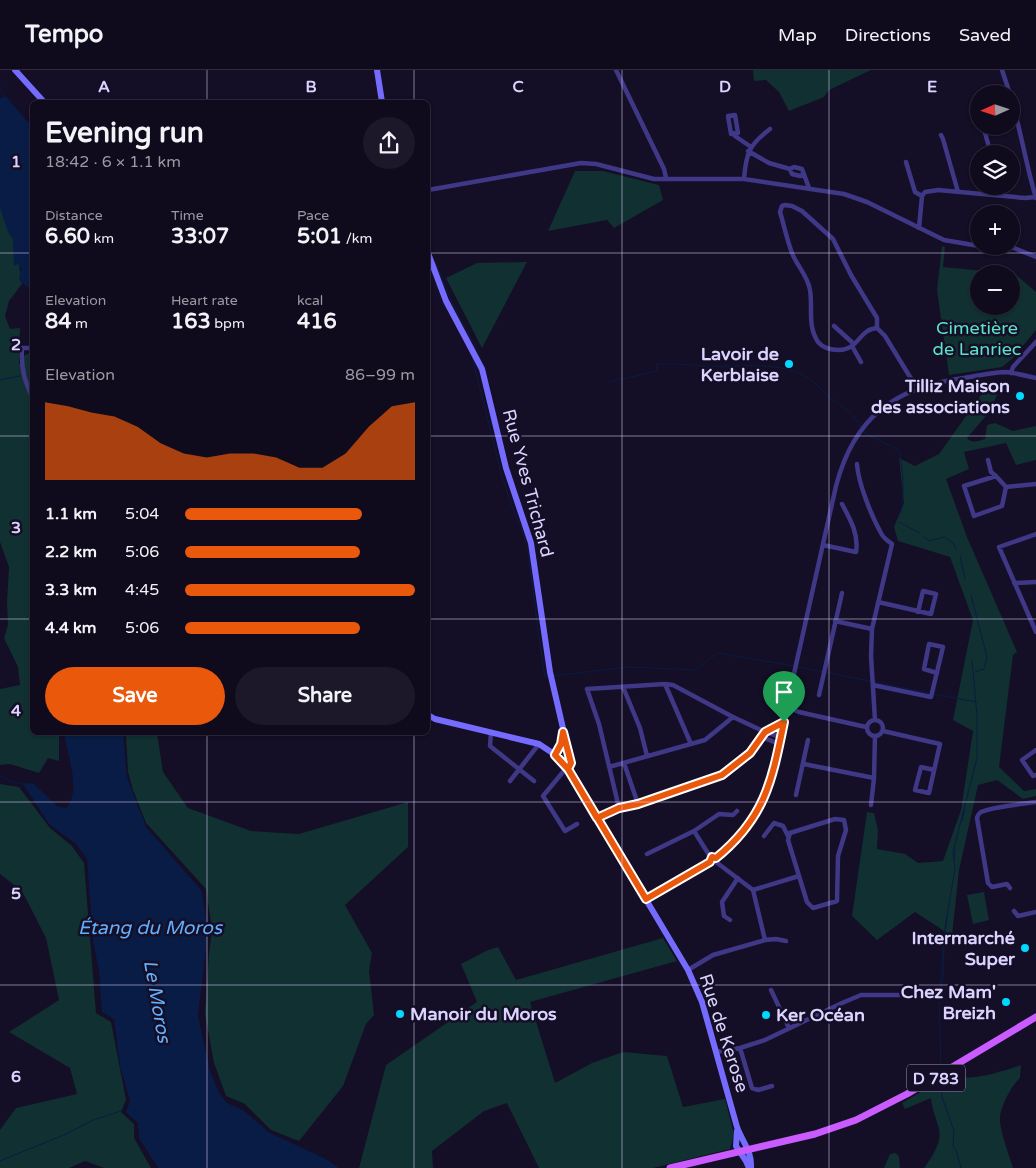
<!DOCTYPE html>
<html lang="en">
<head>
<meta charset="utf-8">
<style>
	body { margin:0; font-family:"Varela Round",sans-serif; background:#1d1829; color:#f1f3f6; height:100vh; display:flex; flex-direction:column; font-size:19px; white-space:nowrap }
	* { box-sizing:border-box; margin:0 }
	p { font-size:16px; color:#9b9aa3 }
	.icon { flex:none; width:28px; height:28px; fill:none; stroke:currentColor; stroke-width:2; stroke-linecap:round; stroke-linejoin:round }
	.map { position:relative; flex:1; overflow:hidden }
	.drawer { position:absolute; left:30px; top:30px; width:400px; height:635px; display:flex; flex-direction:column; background:#0f0a1c; border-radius:8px; box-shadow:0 1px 4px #0004,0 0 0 1px #2f2b3b }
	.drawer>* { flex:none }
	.needle { width:32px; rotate:267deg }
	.buttons { position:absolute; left:970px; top:15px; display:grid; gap:10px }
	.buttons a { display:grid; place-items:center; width:50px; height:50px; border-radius:50%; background:#0f0a1c; box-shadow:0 1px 4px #0004,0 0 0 1px #2f2b3b; font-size:25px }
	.pin { position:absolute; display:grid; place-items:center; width:42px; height:42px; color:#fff; margin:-51px -21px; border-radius:50% 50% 50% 0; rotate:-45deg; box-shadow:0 0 5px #0007 }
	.pin .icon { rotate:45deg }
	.round { display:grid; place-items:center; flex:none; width:52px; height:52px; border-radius:26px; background:#1d1829 }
	.summary { display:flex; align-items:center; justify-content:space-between; height:85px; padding:0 15px }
	h1 { font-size:28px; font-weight:700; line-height:38px }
	.metrics { display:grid; grid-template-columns:repeat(3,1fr); gap:8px; height:85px; padding:5px 15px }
	.metrics div { display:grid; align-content:center }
	.metrics b { font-size:21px; font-weight:700 }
	.metrics small { font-size:14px; font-weight:400 }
	.metrics p { font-size:14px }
	.chart { height:140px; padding:10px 15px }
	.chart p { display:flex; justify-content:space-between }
	.chart svg { width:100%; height:90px; margin-top:5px; fill:#ea580c; opacity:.7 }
	.button { display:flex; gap:10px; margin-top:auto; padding:10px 15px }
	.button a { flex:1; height:58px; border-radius:30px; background:#ea580c; color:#fff; font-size:20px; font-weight:700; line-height:58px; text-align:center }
	.button a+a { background:#1d1829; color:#f1f3f6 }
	ul { padding:0 15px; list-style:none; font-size:16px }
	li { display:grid; grid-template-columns:80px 60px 1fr; align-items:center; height:38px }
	li i { height:12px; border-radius:6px; background:#ea580c }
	header { display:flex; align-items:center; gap:30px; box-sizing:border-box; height:70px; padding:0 25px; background:#0f0a1c; border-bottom:1px solid #2f2b3b }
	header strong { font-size:24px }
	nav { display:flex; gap:28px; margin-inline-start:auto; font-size:18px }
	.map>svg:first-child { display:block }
	.green { fill:#113031; fill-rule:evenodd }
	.water { fill:#091c45 }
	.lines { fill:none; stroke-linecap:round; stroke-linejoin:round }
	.stream { stroke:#091c45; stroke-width:1 }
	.street { stroke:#3f3887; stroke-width:4.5 }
	.secondary { stroke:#766bff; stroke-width:6 }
	.primary { stroke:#ca5bff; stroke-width:7 }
	.route-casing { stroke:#fff; stroke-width:10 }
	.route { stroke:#ea580c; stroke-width:6 }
	.grid { fill:none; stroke:#dbd4ff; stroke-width:1; stroke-opacity:0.55 }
	.poi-dot { fill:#00d9ff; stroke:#140e26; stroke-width:2 }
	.labels { text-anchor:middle; stroke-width:5; stroke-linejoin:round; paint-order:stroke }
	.shield { fill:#140e26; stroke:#9f99be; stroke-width:1 }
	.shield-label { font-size:16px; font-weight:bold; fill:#dbd4ff }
	.park-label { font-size:18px; fill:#5ce3c8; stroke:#140e26 }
	.poi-label { font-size:18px; font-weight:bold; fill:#dbd4ff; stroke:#140e26; text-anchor:end }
	.street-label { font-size:18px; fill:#dbd4ff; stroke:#140e26 }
	.water-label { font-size:19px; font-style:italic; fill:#62afff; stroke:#140e26 }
	.grid-label { font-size:16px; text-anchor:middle; font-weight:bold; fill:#dbd4ff; stroke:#140e26; stroke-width:5; stroke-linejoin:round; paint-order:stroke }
</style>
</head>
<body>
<header>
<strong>Tempo</strong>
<nav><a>Map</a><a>Directions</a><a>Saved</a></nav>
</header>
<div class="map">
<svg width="1036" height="1098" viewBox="0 0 1036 1098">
	<rect width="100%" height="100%" fill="#140e26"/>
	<path class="green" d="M753,0H871L829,20L824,27L789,41L779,22L766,10L754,11Z
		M575,101H603L659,115L663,130L614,158L607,150L548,161Z
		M0,123L15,168L22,214L9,231L5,246L10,259L20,258L19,295L25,285L32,282V662L59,663V691L48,688L39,703L10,694L0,695V619L20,615L18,597L4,568L8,555L7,532L9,497L0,472Z
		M942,176L945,177L943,197L1015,204L1036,222V260L1012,289L1002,297L949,305L937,220ZM979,204H1011V236H979Z
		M527,192L482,278L446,208L477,193Z
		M996,315L998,323L990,341L967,368C972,374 978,371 985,369L987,355L995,353L1013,361L1036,356V390L1016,395L1006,373L964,382L969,399L946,409L967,467L1017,582L1013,585L999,697L1024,721L1036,719V726L1023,729L997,710L978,715L959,800L952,866L915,842L877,870L852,846L867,742L874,743L878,760L877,779L905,784L918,793L943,791L961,740L973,661L953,650L973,550L950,487L898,471L894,457L904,433L899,388L915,396L939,384L981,325Z
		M126,663H157L163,702L188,738L251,761L299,764L408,732V777L345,835L372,883L369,901L374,945L366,954L343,1016L299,1071L271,1060L245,1034L226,1026L214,993L205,944L209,884L212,859L206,819L146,753L133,720L128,702Z
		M0,714L19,717L50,758L72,776L84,793L96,943L111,952L126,1030L121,1042L134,1054V1068L151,1098H104L85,1091L69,1098H0V1060L16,1038L77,1024L70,998L9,962L59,930L46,868L22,821L0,804Z
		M984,822L989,850L973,854L967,825Z
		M663,868L677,891L530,932L555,1013L592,993L623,982L667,986L683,1037L725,1029L734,1064L730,1079L653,1098H539L507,1033L484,1041L432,1081L433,1098H359L386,995L477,932L461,894L488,880L498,877L516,910Z
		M1021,995L1020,1008C1011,1016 999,1039 1000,1051C1001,1065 1009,1084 1013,1098H924C932,1087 942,1073 939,1059C936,1048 932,1039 931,1028L905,1039L902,1033L955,1002L960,1003L959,1007C975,1010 1005,1001 1021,995Z
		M896,1083L899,1087L900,1098H884L890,1084Z"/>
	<path class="water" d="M5,25L32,57V217H27L19,210L21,198L18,194L14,196L13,169L8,162L0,138V28L4,27Z
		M64,663H123L127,707L146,757L202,821L208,862L198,945L210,1001L219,1022L227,1033L243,1040L270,1063L326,1089L339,1098H158L139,1068L138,1053L126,1042L130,1031L120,996L114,949L102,942L99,901L93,871L87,789L76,774L49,754L23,714L30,713L34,714L57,736L66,738C82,721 67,684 64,663Z"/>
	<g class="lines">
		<path class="stream" d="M0,16L3,26
			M435,192L453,235L475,276L474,278
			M472,287L501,403L515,445L521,456L528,480L539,568L545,607L549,606
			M27,305H30L32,310
			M0,310L20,306
			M609,312L657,301L656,294C671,293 687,295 702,296C735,298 774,290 805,306C816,312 824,323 834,331C845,338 855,345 861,358
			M864,361L866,364L899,380C903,402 905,420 901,443
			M899,452L920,463
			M924,467L929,471L944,467L953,473L956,480
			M960,486L965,509
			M971,525L987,587L984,599L975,602
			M798,597L870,611
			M553,606L627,597L695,600L718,583L794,596
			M874,612L929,623
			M933,624L976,632
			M0,706L12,712L23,714
			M962,751L965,740
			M954,790L955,779
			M945,865L947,847
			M941,917L943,908L944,877
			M941,1001L939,929L945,858L955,799L953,782L977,688V646L972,590
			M941,1008L942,1027L954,1061L953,1076L956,1080L961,1098
			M0,1091L66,1064L93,1050L121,1041"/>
		<path class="street" d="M616,0L664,99L666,108
			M1002,0L1010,24
			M1011,28C1021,61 1026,95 1036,128
			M735,45L738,63L731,64L728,46Z
			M979,50V51
			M983,56L991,84
			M734,63L735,66L751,77
			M941,65L943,69L958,122
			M748,81L769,93L790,99L794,97L802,99L809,118
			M906,92L915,122L922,126
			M790,99L792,104L800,106L804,104
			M744,109C746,83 749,75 770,59
			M428,120L581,93L596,94L654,109H744L844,124L867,132L944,170L979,176
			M993,125L994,116
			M919,158L922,126L925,122L938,120L1025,128L1036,127
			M985,176L1014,178L1036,187
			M834,256L854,274
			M877,258C859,259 860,279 839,280C832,280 823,278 818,272C807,255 813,238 810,220C808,206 797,196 792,183C787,170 784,155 780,142L782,136L785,135L792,136L802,141L833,169L851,205L877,248V258L885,266L910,307L918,317
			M852,276L861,292
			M32,278H22C21,298 24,309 32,327
			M1011,303L1013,297L1036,272
			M988,390L991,402L996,406
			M857,394C858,413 872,447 881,463C883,468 888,471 892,474L872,559L871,586L875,650
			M996,406L1006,417L1002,436L974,446L964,416Z
			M1006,417L1036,414
			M1036,464L999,477L1036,562
			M823,475L856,482C859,464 850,449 842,434
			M1014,513L1036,512
			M878,532L931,544L936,524L923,521L918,542
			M835,551L872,559
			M665,614L691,674
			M873,615L931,627L943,577L929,574L924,599L937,603
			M623,617L640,658L647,686
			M819,625L842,523
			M787,637L799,642L866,657
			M867 658a8 8 0 1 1 16 0a8 8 0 1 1-16 0Z
			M883,661L940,674L929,723L915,720L921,697L934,700
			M491,662L490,676L534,711
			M762,667L779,674
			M1036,680L1022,690L1033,706L1036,705
			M624,693L638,734
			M804,694L874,708
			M609,697L705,670L733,647
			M568,699L563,702L543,726L565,761L577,754
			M510,711L539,674
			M796,725L808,670
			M871,735L874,708L875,666
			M619,738L599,654L587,619L665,614L673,615L733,647L765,662L781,667
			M597,748L619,738L638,734L721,705L750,683L765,662L784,652
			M835,749L844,750L846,760L838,786L837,831L813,838L807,832L788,770L790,763Z
			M764,766L774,753L783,756L788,766
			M647,784L694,761
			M711,788L694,761L719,744L733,745L737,741
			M716,789C742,767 760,743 770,711L836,416C854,347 895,317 964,308C978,306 992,302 1006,302C1016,303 1026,306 1036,308
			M716,792L753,820L765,870
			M1010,818L1007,814L992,817L988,813L977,748C978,745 978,744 981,742C991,737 1023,734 1036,732
			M753,820L799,806
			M645,829L710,792
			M1014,841L1018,846L1036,842
			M730,850L724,846L722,832L738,808
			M688,900L713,885L765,870L776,869L786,871
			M771,920L789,958
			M740,978L752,1018L758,1020L772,1016
			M716,982L740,978L765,970L842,933L861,925H902"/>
		<path class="secondary" d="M15,0L44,32
			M377,0L382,32
			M428,183L446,231L482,299L506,398L531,473L550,602L571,693L568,699
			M428,645L435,649L539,674L557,686L568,699L688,900L702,932L737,1057C743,1073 752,1081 751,1098
			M555,685L561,675L562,666
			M737,1061L736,1076L746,1091L749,1098"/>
		<path class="primary" d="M670,1098L815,1064L856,1050L907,1024L1036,947"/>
	</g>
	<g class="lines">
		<defs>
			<path id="route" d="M784,652L765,662L750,683L722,705L638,734L619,738L597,748L568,699L571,693L563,662L561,674L555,685L568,699L646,829L710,792L712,787L716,788C765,748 772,711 784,652"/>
		</defs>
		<use href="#route" class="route-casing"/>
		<use href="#route" class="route"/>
	</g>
	<path class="grid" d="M207,0V32M414,0V32M622,0V1098M829,0V1098M0,183H32M428,183H1036M0,366H32M428,366H1036M0,549H32M428,549H1036M207,662V1098M414,662V1098M0,732H1036M0,915H1036"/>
	<g class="poi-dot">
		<circle cx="789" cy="294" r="5"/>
		<circle cx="1020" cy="326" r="5"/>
		<circle cx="1025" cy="878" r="5"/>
		<circle cx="1006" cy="932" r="5"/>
		<circle cx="400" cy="944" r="5"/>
		<circle cx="766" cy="945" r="5"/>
	</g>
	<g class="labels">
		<rect class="shield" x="907" y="994.5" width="58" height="27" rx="4"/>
		<g class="shield-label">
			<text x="936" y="1014">D 783</text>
		</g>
		<g class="park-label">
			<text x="977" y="264">Cimetière<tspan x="977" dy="21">de Lanriec</tspan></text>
		</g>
		<g class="poi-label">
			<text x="779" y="290">Lavoir de<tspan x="779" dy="21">Kerblaise</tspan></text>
			<text x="1010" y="322">Tilliz Maison<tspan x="1010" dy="21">des associations</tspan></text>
			<text x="1015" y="874">Intermarché<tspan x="1015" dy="21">Super</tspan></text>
			<text x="996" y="928">Chez Mam'<tspan x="996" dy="21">Breizh</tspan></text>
			<text x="410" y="950" text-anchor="start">Manoir du Moros</text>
			<text x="776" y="951" text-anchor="start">Ker Océan</text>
		</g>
		<g class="street-label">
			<text transform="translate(528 413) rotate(75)" y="6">Rue Yves Trichard</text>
			<text transform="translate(724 963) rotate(72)" y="6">Rue de Kerose</text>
		</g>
		<g class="water-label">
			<text x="150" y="864">Étang du Moros</text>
			<text transform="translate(158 931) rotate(80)" y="7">Le Moros</text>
		</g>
	</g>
	<g class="grid-label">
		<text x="104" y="22">A</text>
		<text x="311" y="22">B</text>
		<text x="518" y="22">C</text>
		<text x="725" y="22">D</text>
		<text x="932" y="22">E</text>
		<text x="16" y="97">1</text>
		<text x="16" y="280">2</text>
		<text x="16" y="463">3</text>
		<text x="16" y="646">4</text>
		<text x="16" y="829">5</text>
		<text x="16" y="1012">6</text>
	</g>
</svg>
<div class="buttons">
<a><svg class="needle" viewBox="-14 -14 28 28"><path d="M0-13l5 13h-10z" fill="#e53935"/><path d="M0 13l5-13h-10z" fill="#9b9aa3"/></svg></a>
<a><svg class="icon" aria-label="layers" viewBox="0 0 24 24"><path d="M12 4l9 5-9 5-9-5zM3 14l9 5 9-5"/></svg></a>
<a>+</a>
<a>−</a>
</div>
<div class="pin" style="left:784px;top:652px;background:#1e9e55"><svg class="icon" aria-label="arrive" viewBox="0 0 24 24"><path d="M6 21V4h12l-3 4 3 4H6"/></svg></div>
<section class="drawer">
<div class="summary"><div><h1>Evening run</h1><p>18:42 · 6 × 1.1 km</p></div><a class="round"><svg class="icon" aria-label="share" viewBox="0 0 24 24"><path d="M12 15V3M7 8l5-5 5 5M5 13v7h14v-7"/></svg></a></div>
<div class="metrics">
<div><p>Distance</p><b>6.60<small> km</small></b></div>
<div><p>Time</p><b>33:07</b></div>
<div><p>Pace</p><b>5:01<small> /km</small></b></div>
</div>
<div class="metrics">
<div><p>Elevation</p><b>84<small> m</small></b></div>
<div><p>Heart rate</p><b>163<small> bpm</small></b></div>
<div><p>kcal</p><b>416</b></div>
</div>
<div class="chart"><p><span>Elevation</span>86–99 m</p>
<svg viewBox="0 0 160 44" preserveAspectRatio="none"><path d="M0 44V6L10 8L20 11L30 13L40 18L50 26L60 31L70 33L80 31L90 31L100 33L110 38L120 38L130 31L140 18L150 8L160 6V44z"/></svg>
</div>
<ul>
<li><b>1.1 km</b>5:04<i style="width:77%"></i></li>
<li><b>2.2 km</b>5:06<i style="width:76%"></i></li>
<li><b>3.3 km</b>4:45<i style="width:100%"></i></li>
<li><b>4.4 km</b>5:06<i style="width:76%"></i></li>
</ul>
<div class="button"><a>Save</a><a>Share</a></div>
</section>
</div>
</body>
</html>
